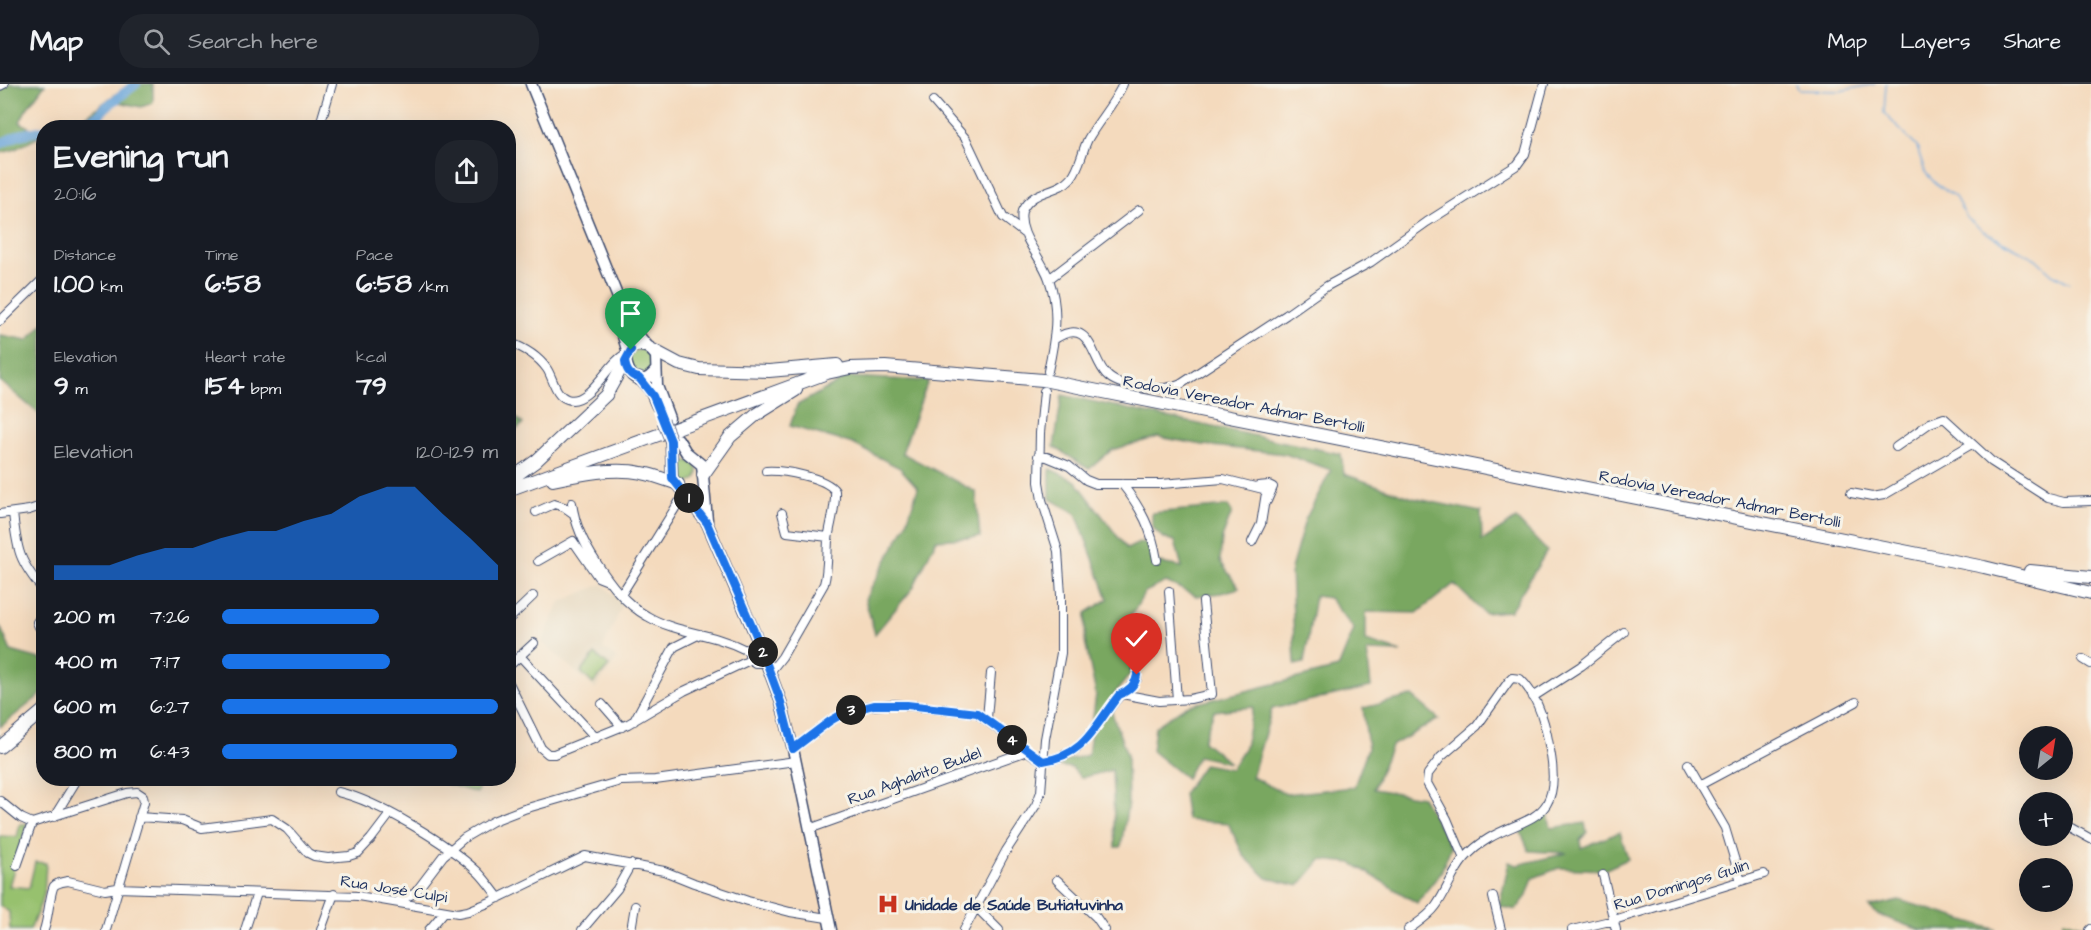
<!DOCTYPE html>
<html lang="en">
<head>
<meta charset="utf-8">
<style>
	body { margin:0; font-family:"Architects Daughter",sans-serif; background:#20242c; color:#f1f3f6; height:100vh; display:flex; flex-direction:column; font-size:22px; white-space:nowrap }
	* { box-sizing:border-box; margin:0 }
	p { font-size:20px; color:#9ea1a6 }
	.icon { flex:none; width:33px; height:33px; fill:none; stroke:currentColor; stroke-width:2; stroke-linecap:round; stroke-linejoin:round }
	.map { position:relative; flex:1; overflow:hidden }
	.details { position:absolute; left:36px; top:36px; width:480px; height:666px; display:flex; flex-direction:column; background:#171b24; border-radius:24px; box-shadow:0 6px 24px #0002 }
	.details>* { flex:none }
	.needle { width:39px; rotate:30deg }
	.buttons { position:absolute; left:2019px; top:642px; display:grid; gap:12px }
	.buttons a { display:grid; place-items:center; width:54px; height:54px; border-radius:50%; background:#171b24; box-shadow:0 6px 24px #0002; font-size:30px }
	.pin { position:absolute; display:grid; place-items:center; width:51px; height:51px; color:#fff; margin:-62px -26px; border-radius:50% 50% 50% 0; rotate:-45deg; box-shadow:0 0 6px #0007 }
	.pin .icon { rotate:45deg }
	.km { position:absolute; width:30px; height:30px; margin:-15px; border-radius:50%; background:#222; color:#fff; font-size:16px; line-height:30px; text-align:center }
	.round { display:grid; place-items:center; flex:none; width:63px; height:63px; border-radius:24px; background:#20242c }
	.headline { display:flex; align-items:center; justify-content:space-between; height:102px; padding:0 18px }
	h1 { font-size:33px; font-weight:800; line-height:45px }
	.figures { display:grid; grid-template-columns:repeat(3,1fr); gap:9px; height:102px; padding:6px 18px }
	.figures div { display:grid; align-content:center }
	.figures b { font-size:26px; font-weight:800 }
	.figures small { font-size:16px; font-weight:400 }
	.figures p { font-size:16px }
	.chart { height:168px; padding:12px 18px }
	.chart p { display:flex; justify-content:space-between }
	.chart svg { width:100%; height:108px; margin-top:6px; fill:#1a73e8; opacity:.7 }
	ul { padding:0 18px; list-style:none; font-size:20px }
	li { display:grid; grid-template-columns:96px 72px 1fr; align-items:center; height:45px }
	li i { height:15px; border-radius:8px; background:#1a73e8 }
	header { display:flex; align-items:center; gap:36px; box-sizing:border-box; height:84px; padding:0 30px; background:#171b24; border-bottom:2px solid #363941 }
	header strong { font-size:28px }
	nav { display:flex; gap:33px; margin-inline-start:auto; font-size:21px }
	.search { width:420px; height:54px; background:#20242c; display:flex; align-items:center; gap:15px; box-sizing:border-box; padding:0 21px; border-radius:24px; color:#9ea1a6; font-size:22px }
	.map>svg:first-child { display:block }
	.built { fill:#e2d1b6 }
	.green { fill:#97c16e; stroke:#597866; stroke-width:1.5 }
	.forest { fill:#79a761; stroke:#4a6b60; stroke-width:1.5 }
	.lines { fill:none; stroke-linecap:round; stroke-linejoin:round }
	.stream { stroke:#69a4d9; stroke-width:1.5 }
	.river { stroke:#69a4d9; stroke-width:10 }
	.minor-casing { stroke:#3c496c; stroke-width:10 }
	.major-casing { stroke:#3c496c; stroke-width:13 }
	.highway-casing { stroke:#3c496c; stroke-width:14 }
	.minor { stroke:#fff; stroke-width:8 }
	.major { stroke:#fff; stroke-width:10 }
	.highway { stroke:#fff; stroke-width:12 }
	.major-bridge-casing { stroke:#3c496c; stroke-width:13; stroke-linecap:butt }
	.major-bridge { stroke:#fff; stroke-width:10 }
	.route-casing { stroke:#fff; stroke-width:12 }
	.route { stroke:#1a73e8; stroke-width:8 }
	.labels { text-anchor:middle; stroke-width:6; stroke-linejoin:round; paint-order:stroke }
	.street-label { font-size:16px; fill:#1b2f5e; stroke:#f7f3e8 }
	.poi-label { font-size:16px; font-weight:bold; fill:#1b2f5e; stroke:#f7f3e8; text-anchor:start }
</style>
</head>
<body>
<header>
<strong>Map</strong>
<div class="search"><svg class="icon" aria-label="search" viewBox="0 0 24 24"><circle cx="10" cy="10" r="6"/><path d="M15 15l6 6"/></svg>Search here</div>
<nav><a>Map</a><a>Layers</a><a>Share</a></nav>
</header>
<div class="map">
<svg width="2091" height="846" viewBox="0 0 2091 846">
	<rect width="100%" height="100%" fill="#f7f3e8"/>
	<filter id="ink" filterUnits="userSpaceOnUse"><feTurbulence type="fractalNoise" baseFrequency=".0167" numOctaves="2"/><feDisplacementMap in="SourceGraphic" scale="12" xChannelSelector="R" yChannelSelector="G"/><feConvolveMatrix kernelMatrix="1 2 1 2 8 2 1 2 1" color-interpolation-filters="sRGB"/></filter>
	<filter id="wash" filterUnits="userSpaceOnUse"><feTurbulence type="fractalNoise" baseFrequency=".008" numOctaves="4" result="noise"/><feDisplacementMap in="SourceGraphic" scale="24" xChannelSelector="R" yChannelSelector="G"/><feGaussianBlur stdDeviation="1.35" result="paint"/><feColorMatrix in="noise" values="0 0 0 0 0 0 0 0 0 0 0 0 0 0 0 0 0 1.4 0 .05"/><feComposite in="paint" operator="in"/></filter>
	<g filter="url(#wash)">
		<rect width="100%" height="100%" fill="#f4dabd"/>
		<path class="built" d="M602,500L623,520L603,564L617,575L595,605L542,558L560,518Z"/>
		<path class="green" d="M643,265L655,276L648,290H635L629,274L635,267Z
			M676 388a11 11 0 1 1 22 0a11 11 0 1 1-22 0Z
			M595,570L609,582L593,600L581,588Z
			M442,695V694L480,695L477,709L441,698Z
			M20,740H27L9,802L29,804L35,778L46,779L44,811L30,846H10L9,828L0,822V752L17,753Z"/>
		<path class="forest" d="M10,0H45L26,26L20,38L39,50L43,51L13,66L0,69V4Z
			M132,0H153V19L141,23L114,17L90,42L67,43C91,33 108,12 132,0Z
			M43,240V340L39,330L0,297V251L28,256Z
			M848,293L928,297L902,369L976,408L980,453L936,456L913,504L875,550L865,515L906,441L918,404L900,384L853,360L790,342L797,321Z
			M1062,311L1341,370L1344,390L1413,414L1481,428L1482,457L1516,435L1547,467L1510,527L1484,529L1454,500L1417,529L1366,528V557L1401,568L1367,567L1371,603L1272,625L1252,693L1286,710L1354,703L1368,664L1363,624L1412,612L1439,635L1391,662L1373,705L1422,713L1451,763L1441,788L1417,819L1352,779L1321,776L1299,802L1267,794L1244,772L1228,739L1187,736L1183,710L1204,680L1231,685L1245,663L1253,623L1214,627L1203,657L1230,679L1198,672L1186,694L1152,667L1155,643L1186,622L1338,584L1354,545L1329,514L1315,512L1304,579L1295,581L1291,485L1305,436L1331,386L1285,370L1203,361L1158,353L1112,366L1089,385L1054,363Z
			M508,326L523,340L509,352H508Z
			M1050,385L1076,397L1127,465L1141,458L1149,460L1155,478L1182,483L1175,457L1163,454L1152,443V429L1228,422L1232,428L1222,454L1220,477L1239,504L1221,509L1196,512L1166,498L1145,508L1130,534L1132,588L1108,618L1127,671L1128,719L1121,763H1115L1112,686L1081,694L1072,684L1049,681L1088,671L1096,610L1085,557L1086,529L1108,515L1076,429L1050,415Z
			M0,542L11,567L44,576L43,609L0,643Z
			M1548,730L1551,744L1585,739L1587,749L1580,756L1581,764L1620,748L1628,775L1604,786L1559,784L1533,794L1527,812L1516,826L1499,822L1509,778L1517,781L1567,769L1529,767L1520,746Z
			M1899,816L1997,846H1920L1879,831L1869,823Z
			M2064,836L2087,843L2085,846H2061Z"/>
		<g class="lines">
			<path class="stream" d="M1796,0L1799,6L1840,7L1875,0
				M1886,0L1884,29L1917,63L1925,88L1935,99L1955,113L1967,134L1983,147L2036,175L2052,190L2070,199"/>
			<path class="river" d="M56,44L63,41H80L98,32L106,23L136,0
				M0,60L19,51L44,46"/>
		</g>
	</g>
	<g filter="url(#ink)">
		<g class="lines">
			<defs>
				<path id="minor" d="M0,2L4,0
					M933,17L966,55L1003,133L1025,150
					M319,44L332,0
					M1049,195L1139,126
					M0,237L44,194
					M1055,255C1091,232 1091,274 1106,290C1119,305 1165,308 1181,300L1286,231L1327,202L1371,178L1427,138L1517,81L1525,70L1544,0
					M508,258C522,263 538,272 547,285C553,294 555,311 567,315C590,323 608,276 628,269
					M1048,287C1055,255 1060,227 1049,195C1042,173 1017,151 1022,127C1033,104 1057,110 1071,94C1080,83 1082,67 1088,55C1099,36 1114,20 1123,0
					M1896,363L1930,339L1944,334L1992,378L2048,414L2064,418L2091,417
					M1038,372L1047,373L1069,382L1086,396L1096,400H1161L1223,395L1263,405L1266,409L1261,440L1252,458
					M766,387C782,386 826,393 835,407C836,424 830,440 828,456C827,471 828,486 824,500L782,573L770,588
					M1122,400C1141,424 1152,445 1157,476
					M1258,402L1269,401L1273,403L1267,417
					M1851,409L1872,413L1884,411L1970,361
					M572,419C575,441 584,460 596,478C610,499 625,520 647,532C669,545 694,548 718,555C728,558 738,562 748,567
					M536,428L554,420L564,423L574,430
					M13,429C17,467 19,477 44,507
					M782,429L787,448L828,453
					M0,430L29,426L44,421
					M538,477L573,457L598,493L608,497
					M1169,507L1177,616
					M621,511L679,418
					M44,528L37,538L39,543L44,545
					M508,536L533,512
					M758,557L749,564V572L755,579H767
					M520,572L596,654
					M2083,575L2091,580
					M508,583L534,559
					M508,597L541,664L548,670H554L628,640L684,607L750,576
					M1125,609L1137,595L1135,552
					M1533,613L1581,582L1624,548
					M602,620L622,643
					M987,634L991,589
					M634,637L674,563L700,550
					M793,665L830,637L844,629L863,623L894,620L977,629L1027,667
					M1688,680L1725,744L1741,797
					M1700,701L1856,618
					M338,708C378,717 448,760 478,788C486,796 492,805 499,814
					M0,717L21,734L32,739L127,709L137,708L143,712L144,718L106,846
					M54,733L78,694
					M139,733L182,736L202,744L272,735L287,745L308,769L314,772L328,774L349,772L358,769L371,755L390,730
					M2062,739L2091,755
					M809,745L1027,667L1043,677C1078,672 1087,655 1107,628C1112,621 1116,614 1122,610L1159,617L1190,615L1212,610L1203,518
					M17,782L32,739
					M1603,791L1616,846
					M1057,796L1096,833L1105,846
					M1493,813L1501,846
					M398,817L415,809L443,772L464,754L493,737L524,725L621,697L655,696L796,677
					M976,823L999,846
					M44,846C48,836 50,808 54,802C58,798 63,798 68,797L105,806L117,804L358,812L458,829L468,827L488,819L585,772L664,787L694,799L748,817L790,828L827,834
					M245,846L257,809
					M321,846L334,810
					M429,846L445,827
					M582,846L617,805L631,780
					M631,846L635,822
					M964,846L1006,767L1036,721L1041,708L1045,655L1061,569V511L1058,467L1042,416L1039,398L1040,349L1044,307
					M1408,846C1417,839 1429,832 1436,822C1447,807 1452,789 1464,775C1508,724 1569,756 1549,661C1545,638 1537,611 1520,595L1512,594L1509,597L1477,642L1441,673L1428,690L1427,699L1447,735L1464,775
					M1572,846L1614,836L1764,790
					M2090,846L2091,845"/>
				<path id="major" d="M531,0L623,226L634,246L656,272L657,302L669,334
					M614,222L628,269
					M649,264C608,249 630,321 656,286
					M639,294L650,306L657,322
					M678,355L686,368L702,381L707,436
					M671,357L672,394L707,439L758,557L781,618L793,665L831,846"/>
				<path id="highway" d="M649,264L679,280L699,285L769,287L837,281
					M703,391L730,353L756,331L796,306
					M553,396C580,390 614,383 642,389C654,391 666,396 678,400
					M508,397L536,377L606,311L625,277
					M508,406L827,289L850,284L885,283L1043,296L1984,483L2091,509
					M2030,487L2091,493
					M0,663L44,626"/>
			</defs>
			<use href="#minor" class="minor-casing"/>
			<use href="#major" class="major-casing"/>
			<use href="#highway" class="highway-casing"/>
			<use href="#minor" class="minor"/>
			<use href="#major" class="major"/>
			<use href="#highway" class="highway"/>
			<defs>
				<path id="major-bridge" d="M663,337L671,357"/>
			</defs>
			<use href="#major-bridge" class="major-bridge-casing"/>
			<use href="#major-bridge" class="major-bridge"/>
		</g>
	</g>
	<g class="lines" filter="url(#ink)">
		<defs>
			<path id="route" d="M631,266L625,277C626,287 630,292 639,294L653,312L671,357L672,394L707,439L758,556L781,618L793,665L830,637L844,629L874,621H907L977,629L1043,677C1086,671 1094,642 1119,611C1128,607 1136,601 1137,591"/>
		</defs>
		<use href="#route" class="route-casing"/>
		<use href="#route" class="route"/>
	</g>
	<defs>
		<symbol id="hospital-bare" viewBox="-9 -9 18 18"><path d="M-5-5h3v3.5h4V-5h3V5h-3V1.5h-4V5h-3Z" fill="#c8321e" stroke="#f7f3e8" stroke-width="2.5" paint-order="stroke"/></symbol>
	</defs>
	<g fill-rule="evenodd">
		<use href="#hospital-bare" x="873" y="805" width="30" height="30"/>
	</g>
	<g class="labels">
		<g class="street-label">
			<text transform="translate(1244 319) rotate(11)" y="6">Rodovia Vereador Admar Bertolli</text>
			<text transform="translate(1720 414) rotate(11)" y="6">Rodovia Vereador Admar Bertolli</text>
			<text transform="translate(914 691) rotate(-20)" y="6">Rua Aghabito Budel</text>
			<text transform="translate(1681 800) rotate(-17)" y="6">Rua Domingos Gulin</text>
			<text transform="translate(394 804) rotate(9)" y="6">Rua José Culpi</text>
		</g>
		<g class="poi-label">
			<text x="905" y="826">Unidade de Saúde Butiatuvinha</text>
		</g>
	</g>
</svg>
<div class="buttons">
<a><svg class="needle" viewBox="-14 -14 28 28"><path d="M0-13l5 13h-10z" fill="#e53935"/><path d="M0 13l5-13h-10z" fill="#9ea1a6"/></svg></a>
<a>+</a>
<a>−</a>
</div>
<div class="pin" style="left:631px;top:266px;background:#1e9e55"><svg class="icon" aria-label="arrive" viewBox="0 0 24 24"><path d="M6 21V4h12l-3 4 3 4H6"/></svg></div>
<div class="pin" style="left:1137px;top:591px;background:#d93025"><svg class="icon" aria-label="check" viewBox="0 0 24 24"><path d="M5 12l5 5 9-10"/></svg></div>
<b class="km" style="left:689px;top:414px">1</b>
<b class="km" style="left:763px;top:568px">2</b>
<b class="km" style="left:851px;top:626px">3</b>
<b class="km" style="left:1012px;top:656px">4</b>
<section class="details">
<div class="headline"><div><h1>Evening run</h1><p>20:16</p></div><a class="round"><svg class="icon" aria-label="share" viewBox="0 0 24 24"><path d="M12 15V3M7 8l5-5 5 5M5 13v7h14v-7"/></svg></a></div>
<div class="figures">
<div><p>Distance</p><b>1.00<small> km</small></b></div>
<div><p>Time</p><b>6:58</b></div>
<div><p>Pace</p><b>6:58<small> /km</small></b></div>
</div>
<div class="figures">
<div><p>Elevation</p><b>9<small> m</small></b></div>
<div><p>Heart rate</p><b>154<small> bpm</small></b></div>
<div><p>kcal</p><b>79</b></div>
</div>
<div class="chart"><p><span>Elevation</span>120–129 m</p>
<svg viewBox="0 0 160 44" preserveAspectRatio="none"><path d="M0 44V38L10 38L20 38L30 34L40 31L50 31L60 27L70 24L80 24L90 20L100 17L110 10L120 6L130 6L140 17L150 27L160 38V44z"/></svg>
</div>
<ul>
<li><b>200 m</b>7:26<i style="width:57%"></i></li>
<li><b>400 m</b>7:17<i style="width:61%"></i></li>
<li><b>600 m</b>6:27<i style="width:100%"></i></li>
<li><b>800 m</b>6:43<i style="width:85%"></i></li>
</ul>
</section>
</div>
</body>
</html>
